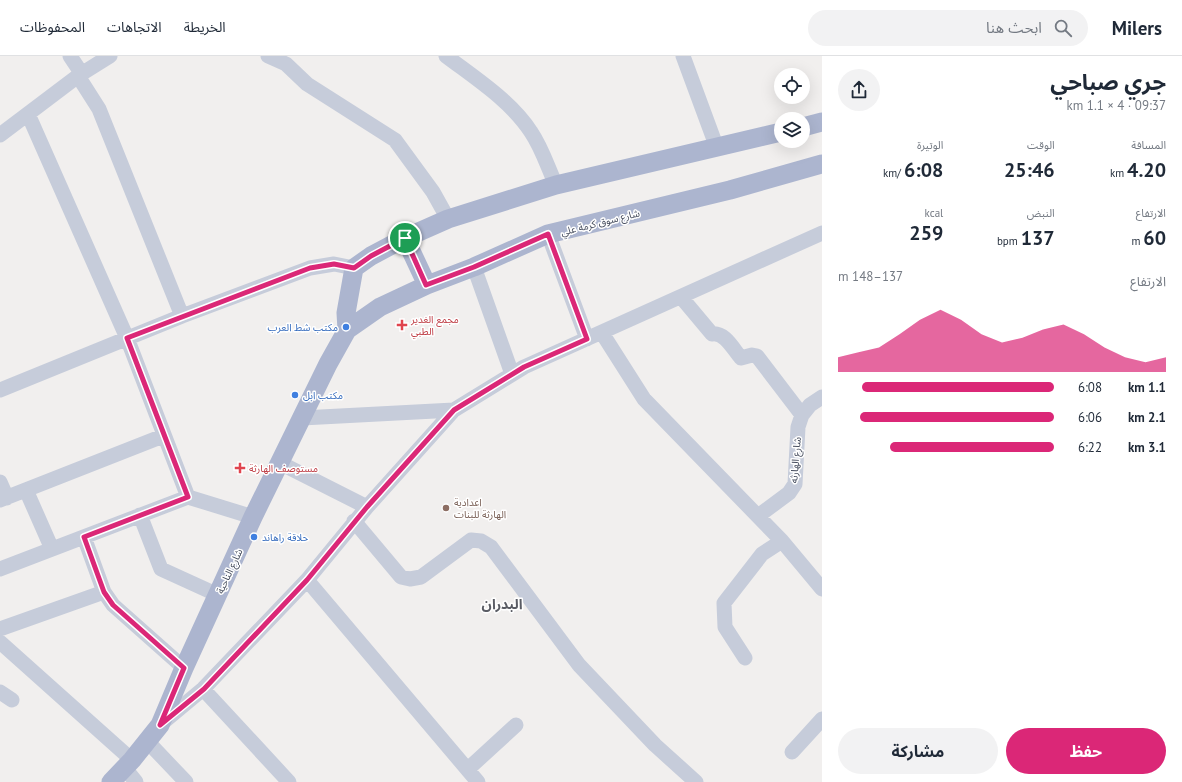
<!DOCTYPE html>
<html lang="ar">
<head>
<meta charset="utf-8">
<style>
	body { margin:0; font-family:"PT Sans","Noto Sans Arabic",sans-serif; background:#f2f2f3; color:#1f2937; direction:rtl; height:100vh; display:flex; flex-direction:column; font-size:15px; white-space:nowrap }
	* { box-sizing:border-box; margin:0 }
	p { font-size:13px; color:#747a83 }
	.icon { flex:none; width:22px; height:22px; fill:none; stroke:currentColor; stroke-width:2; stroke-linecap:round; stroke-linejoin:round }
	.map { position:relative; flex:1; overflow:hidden; direction:ltr }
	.details { display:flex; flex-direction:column; background:#fff; width:360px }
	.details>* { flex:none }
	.tools { position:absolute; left:774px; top:12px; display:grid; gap:8px }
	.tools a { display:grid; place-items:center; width:36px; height:36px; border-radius:50%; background:#fff; box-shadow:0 4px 16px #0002; font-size:20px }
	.pin { position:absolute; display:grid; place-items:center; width:34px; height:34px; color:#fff; margin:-17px; border:2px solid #fff; border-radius:50%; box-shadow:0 1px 4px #0007 }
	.round { display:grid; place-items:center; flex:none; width:42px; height:42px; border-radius:21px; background:#f2f2f3 }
	.headline { display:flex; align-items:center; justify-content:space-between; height:68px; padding:0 16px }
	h1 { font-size:22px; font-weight:700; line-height:30px }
	.stats { display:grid; grid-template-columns:repeat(3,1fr); gap:6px; height:68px; padding:4px 16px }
	.stats div { display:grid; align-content:center }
	.stats b { font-size:20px; font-weight:700 }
	.stats small { font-size:11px; font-weight:400 }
	.stats p { font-size:11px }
	.chart { height:112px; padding:8px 16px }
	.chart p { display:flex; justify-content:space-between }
	.chart svg { width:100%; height:72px; margin-top:4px; fill:#db2777; opacity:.7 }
	.button { display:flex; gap:8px; margin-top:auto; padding:8px 16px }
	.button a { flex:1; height:46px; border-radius:24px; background:#db2777; color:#fff; font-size:16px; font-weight:700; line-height:46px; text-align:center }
	.button a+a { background:#f2f2f3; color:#1f2937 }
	ul { padding:0 16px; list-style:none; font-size:13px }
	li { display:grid; grid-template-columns:64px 48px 1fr; align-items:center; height:30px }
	li i { height:10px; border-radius:5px; background:#db2777 }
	header { display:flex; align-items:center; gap:24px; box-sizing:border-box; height:56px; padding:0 20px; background:#fff; border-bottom:1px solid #e0e1e3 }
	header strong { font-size:19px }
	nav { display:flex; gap:22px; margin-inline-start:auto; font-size:14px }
	.search { width:280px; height:36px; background:#f2f2f3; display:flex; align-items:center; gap:10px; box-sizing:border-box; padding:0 14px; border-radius:22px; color:#747a83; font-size:15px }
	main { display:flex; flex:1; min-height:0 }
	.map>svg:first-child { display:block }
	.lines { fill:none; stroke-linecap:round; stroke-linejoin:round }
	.minor { stroke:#c6ccda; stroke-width:15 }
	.major { stroke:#acb5cf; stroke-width:19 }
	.route-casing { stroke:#fff; stroke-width:8 }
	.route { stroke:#db2777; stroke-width:5 }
	.health-dot { fill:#e0444e; stroke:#fff; stroke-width:1.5 }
	.shop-dot { fill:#3f7fe0; stroke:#fff; stroke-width:1.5 }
	.education-dot { fill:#8d6e63; stroke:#fff; stroke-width:1.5 }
	.labels { text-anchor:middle; stroke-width:3; stroke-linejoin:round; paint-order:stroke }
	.street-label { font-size:10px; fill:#454c5d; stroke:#fff }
	.health-label { font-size:10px; fill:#be3a42; stroke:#fff; text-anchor:start }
	.shop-label { font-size:10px; fill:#366cbe; stroke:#fff; text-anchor:start }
	.education-label { font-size:10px; fill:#785e54; stroke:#fff; text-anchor:start }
	.district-label { font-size:14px; font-weight:bold; fill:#5a5c64; stroke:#fff }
</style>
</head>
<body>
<header>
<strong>Milers</strong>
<div class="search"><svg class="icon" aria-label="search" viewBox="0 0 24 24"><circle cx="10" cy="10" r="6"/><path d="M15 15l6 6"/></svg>ابحث هنا</div>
<nav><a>الخريطة</a><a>الاتجاهات</a><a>المحفوظات</a></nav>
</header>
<main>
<section class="details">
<div class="headline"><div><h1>جري صباحي</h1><p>09:37 · 4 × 1.1 km</p></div><a class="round"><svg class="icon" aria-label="share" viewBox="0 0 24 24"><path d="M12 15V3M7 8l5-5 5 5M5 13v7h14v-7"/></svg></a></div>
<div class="stats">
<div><p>المسافة</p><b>4.20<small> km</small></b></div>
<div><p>الوقت</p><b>25:46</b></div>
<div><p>الوتيرة</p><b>6:08<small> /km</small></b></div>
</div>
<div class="stats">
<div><p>الارتفاع</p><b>60<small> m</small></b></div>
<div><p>النبض</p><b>137<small> bpm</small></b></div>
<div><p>kcal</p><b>259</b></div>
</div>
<div class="chart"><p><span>الارتفاع</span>137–148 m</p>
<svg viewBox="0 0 160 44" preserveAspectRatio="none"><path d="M0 44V35L10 32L20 29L30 21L40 12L50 6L60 12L70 21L80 26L90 23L100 18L110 15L120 21L130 29L140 35L150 38L160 35V44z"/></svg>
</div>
<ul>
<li><b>1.1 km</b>6:08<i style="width:89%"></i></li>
<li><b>2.1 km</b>6:06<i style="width:90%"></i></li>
<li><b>3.1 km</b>6:22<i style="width:76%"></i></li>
</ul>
<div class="button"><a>حفظ</a><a>مشاركة</a></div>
</section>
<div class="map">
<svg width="822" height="726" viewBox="0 0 822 726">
	<rect width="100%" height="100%" fill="#f1efee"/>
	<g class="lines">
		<path class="minor" d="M70,0L82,18
			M268,0L286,8L307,28L395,84L433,136L448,163
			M446,0C475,22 511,45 531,76C542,92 548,112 556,129
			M683,0L717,92
			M78,20L99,53L182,260
			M28,58L127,282L188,441L253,461
			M0,79L78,20L110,0
			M548,178L587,283
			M474,211L512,318
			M681,241L712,278C725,276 733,293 741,302L752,299L757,300L802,359
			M602,277L644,343L782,485L822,533
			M0,334L182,260L310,212L334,208L354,212
			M302,362L454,354
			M280,407L367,451
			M0,426L7,442
			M26,434L52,493
			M0,444L163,380
			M140,459L161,513L218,539
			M758,460L789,437L795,428L798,371L802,359L810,349L822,341
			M354,465L401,521L410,523L421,521L471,484L481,485L491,491L579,609L655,689L696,726
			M84,481L104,536
			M0,513L188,441
			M307,524L478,726
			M0,573L104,536L113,549L184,612
			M0,586L132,704
			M745,602L725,571L724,547L762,498L782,485
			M203,633L289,726
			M0,636L12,644
			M161,668L203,633L307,524L367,451L454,354L524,311L822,177
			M147,685L186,726
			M792,696L822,663
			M124,711L136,726
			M468,713L516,669"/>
		<path class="major" d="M803,71L822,66
			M405,182L427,229
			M347,274L346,257L354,212L371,200L405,182L448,163L556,129L781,76
			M111,726L132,704L160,669L184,612L253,461L328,308L347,274L380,251L427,229L474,211L548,178L730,134L822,108"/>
	</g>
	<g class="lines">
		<defs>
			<path id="route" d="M548,178L587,283L524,311L454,354L367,451L307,524L204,633L160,669L184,612L113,549L104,536L84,481L188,441L127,282L310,212L334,208L354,212L371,200L405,182L426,229L474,211Z"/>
		</defs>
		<use href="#route" class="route-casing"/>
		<use href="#route" class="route"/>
	</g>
	<g class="health-dot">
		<path d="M400 263h4v4h4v4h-4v4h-4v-4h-4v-4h4z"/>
		<path d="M238 406h4v4h4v4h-4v4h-4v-4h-4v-4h4z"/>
	</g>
	<g class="shop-dot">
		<circle cx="346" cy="271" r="4"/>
		<circle cx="295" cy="339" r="4"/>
		<circle cx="254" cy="481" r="4"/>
	</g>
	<circle class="education-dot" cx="446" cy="452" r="4"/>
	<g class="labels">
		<g class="street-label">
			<text transform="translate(600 166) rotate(-14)" y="4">شارع سوق كرمة علي</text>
			<text transform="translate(795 404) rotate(-85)" y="4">شارع الهارثه</text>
			<text transform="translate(229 515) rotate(-65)" y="4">شارع الناحية</text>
		</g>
		<g class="health-label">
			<text x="411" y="267">مجمع الغدير<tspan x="411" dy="12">الطبي</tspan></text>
			<text x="249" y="416">مستوصف الهارثة</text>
		</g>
		<g class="shop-label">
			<text x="338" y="275" text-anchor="end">مكتب شط العرب</text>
			<text x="303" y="343">مكتب ابل</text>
			<text x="262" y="485">حلاقة راهاند</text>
		</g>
		<g class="education-label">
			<text x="454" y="450">اعدادية<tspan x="454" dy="12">الهارثة للبنات</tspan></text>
		</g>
		<g class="district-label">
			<text x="502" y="553">البدران</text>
		</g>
	</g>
</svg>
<div class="tools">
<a><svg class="icon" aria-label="locate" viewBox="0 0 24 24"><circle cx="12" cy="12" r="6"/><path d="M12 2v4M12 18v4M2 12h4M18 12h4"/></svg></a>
<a><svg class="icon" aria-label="layers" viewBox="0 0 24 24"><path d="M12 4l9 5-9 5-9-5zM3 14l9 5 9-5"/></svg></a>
</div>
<div class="pin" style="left:405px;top:182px;background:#1e9e55"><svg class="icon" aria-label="arrive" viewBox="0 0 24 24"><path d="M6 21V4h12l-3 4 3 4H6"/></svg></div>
</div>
</main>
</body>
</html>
